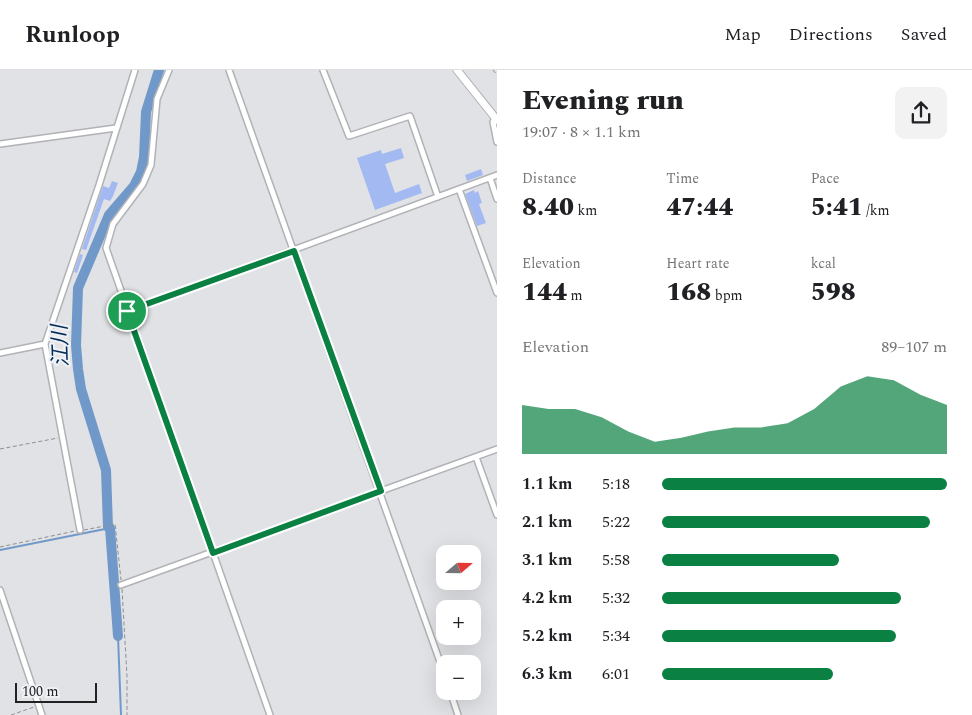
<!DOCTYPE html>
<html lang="en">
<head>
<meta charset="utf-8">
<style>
	body { margin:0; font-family:Spectral,"Noto Sans JP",serif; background:#f2f2f2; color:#202124; height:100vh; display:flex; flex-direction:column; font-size:19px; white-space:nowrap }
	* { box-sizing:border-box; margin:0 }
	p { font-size:16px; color:#757577 }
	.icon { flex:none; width:28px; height:28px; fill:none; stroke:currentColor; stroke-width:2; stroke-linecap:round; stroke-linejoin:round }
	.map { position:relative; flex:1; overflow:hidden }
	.panel { display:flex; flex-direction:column; background:#fff; width:475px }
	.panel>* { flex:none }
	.needle { width:32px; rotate:70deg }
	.fabs { position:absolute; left:436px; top:475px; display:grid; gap:10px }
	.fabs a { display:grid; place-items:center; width:45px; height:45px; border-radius:10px; background:#fff; box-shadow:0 5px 20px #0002; font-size:25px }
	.scale { position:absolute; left:15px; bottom:12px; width:82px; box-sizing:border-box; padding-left:5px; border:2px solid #222223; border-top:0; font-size:14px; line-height:18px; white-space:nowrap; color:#222223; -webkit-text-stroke:4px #eef0f3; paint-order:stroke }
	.pin { position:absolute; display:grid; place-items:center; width:42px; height:42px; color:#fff; margin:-21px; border:2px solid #fff; border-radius:50%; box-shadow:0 1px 5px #0007 }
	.round { display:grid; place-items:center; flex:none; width:52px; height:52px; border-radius:10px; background:#f2f2f2 }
	.head { display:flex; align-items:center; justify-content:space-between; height:85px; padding:0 25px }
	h1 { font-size:28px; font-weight:800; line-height:38px }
	.stats { display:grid; grid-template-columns:repeat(3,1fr); gap:8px; height:85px; padding:5px 25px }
	.stats div { display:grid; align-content:center }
	.stats b { font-size:25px; font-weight:800 }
	.stats small { font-size:14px; font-weight:400 }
	.stats p { font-size:14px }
	.chart { height:140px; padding:10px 25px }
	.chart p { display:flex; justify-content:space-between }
	.chart svg { width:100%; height:90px; margin-top:5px; fill:#0b8043; opacity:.7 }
	ul { padding:0 25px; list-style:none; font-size:16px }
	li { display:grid; grid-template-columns:80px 60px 1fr; align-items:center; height:38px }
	li i { height:12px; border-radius:6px; background:#0b8043 }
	header { display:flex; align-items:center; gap:30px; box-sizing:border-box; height:70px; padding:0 25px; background:#fff; border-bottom:1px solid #e0e0e0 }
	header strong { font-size:24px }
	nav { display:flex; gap:28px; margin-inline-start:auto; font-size:18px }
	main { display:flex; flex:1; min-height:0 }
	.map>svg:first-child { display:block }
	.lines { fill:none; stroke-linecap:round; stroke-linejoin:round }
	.stream { stroke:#7099c9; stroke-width:2 }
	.river { stroke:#7099c9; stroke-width:10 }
	.building { fill:#a2b9f2 }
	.street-casing { stroke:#b1b2b5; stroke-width:8 }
	.secondary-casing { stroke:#b1b2b5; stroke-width:9 }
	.path { stroke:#8e8f91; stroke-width:1; stroke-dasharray:4 2.5; stroke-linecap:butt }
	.street { stroke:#fff; stroke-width:5 }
	.secondary { stroke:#fff; stroke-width:7 }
	.route-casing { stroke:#fff; stroke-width:10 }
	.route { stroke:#0b8043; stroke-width:6 }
	.labels { text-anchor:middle; stroke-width:4.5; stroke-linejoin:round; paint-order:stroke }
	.water-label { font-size:21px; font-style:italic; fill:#002c58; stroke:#eef0f3 }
</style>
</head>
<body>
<header>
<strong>Runloop</strong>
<nav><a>Map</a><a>Directions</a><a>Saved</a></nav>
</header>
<main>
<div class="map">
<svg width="497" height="645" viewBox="0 0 497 645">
	<rect width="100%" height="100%" fill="#e1e2e5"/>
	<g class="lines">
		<path class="stream" d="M0,480L110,458
			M118,566L121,645"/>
		<path class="river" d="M118,566L110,458L108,457L106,400L81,319L78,299L76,275L78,218L109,145L134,116L141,102L144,87L146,42L159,0"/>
	</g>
	<path class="building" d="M401,78L404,88L385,94L395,123L419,114L422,123L375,140L357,88L381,80L382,84Z
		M481,99L483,105L467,111L465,105Z
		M112,111L118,113L113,126L110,131L104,129L86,180L82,179L103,116L109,118Z
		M474,120L475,123L478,121L482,133L479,134L486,153L477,156L465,124Z
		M80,184L83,185L77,203L74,202Z"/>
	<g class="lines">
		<defs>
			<path id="street" d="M169,0L157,29L151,95L143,114L113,154L106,178L270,645
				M229,0L445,606
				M323,0L349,66L410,46L438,127
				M495,47L493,52L497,72
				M0,74L116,58
				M490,108L497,129
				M459,119L497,223
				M127,241L497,105
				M0,283L45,274
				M476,387L497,445
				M80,460L45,274L99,115L135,0
				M121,515L497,379
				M0,520L42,645
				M450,621L458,645"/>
			<path id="secondary" d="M457,0L497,50"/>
		</defs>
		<use href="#street" class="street-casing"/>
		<use href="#secondary" class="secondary-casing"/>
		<path class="path" d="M493,0L497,5
			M0,379L58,368
			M84,460L115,454L121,510
			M0,477L75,461
			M122,519L127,606V645
			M11,645L34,637"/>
		<use href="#street" class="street"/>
		<use href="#secondary" class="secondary"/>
	</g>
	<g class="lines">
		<defs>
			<path id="route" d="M294,181L381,421L213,483L127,241Z"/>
		</defs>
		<use href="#route" class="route-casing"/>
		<use href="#route" class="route"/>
	</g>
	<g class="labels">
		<g class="water-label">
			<text transform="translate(60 276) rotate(-92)" y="7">江川</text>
		</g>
	</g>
</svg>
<div class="fabs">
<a><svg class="needle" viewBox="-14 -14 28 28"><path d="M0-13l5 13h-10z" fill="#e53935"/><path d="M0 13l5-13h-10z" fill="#757577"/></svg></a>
<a>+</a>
<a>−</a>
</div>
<div class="scale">100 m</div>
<div class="pin" style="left:127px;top:241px;background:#1e9e55"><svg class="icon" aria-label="arrive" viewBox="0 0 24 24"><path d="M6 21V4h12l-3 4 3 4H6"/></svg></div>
</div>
<section class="panel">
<div class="head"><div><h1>Evening run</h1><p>19:07 · 8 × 1.1 km</p></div><a class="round"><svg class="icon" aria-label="share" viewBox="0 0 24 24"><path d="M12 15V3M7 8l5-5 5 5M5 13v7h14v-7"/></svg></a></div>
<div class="stats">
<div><p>Distance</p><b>8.40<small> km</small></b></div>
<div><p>Time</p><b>47:44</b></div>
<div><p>Pace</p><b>5:41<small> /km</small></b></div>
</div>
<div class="stats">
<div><p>Elevation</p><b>144<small> m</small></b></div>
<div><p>Heart rate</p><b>168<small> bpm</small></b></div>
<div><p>kcal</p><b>598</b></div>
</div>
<div class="chart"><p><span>Elevation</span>89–107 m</p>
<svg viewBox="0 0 160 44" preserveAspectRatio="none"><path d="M0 44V20L10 22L20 22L30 26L40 33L50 38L60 36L70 33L80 31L90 31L100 29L110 22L120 11L130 6L140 8L150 15L160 20V44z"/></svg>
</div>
<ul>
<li><b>1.1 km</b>5:18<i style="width:100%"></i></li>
<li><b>2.1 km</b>5:22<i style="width:94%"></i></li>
<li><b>3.1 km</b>5:58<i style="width:62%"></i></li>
<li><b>4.2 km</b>5:32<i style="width:84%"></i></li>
<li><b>5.2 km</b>5:34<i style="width:82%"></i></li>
<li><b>6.3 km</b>6:01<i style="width:60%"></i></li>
</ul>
</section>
</main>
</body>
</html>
